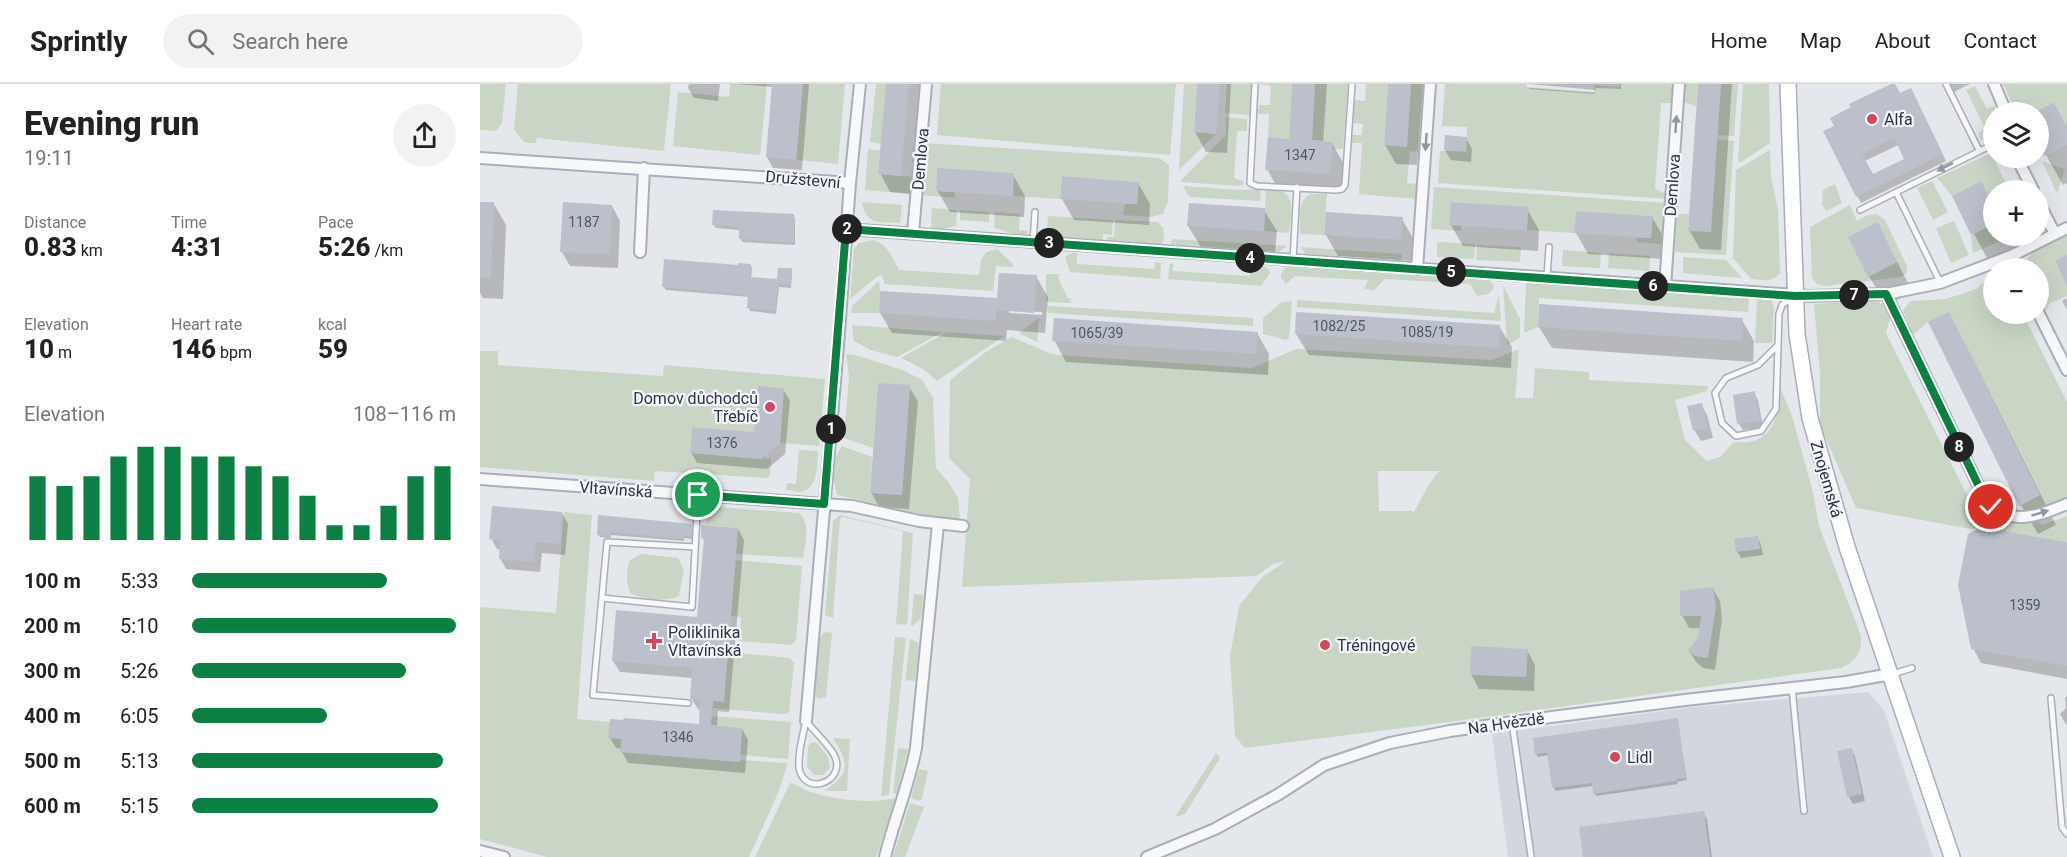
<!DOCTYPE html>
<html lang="en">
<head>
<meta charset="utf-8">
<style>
	body { margin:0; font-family:Roboto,sans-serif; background:#f2f2f2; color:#222; height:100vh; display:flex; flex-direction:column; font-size:22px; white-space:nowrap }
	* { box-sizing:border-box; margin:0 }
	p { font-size:20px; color:#767676 }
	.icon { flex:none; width:33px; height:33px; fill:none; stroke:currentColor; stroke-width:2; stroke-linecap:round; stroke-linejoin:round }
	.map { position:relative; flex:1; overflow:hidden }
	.panel { display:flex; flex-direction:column; background:#fff; width:480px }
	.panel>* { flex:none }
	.tools { position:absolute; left:1503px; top:18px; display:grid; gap:12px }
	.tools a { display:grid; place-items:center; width:66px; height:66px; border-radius:50%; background:#fff; box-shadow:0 6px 24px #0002; font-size:30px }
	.pin { position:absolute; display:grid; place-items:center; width:51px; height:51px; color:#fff; margin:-26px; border:3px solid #fff; border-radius:50%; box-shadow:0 2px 6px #0007 }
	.km { position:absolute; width:30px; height:30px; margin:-15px; border-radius:50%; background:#222; color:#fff; font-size:16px; line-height:30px; text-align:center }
	.round { display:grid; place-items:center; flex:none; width:63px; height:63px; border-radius:32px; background:#f2f2f2 }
	.overview { display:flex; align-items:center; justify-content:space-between; height:102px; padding:0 24px }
	h1 { font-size:33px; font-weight:800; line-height:45px }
	.metrics { display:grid; grid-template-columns:repeat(3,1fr); gap:9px; height:102px; padding:6px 24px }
	.metrics div { display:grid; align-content:center }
	.metrics b { font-size:26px; font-weight:800 }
	.metrics small { font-size:16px; font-weight:400 }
	.metrics p { font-size:16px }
	.chart { height:168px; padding:12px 24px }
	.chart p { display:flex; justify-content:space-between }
	.chart svg { width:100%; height:108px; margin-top:6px; stroke:#0b8043; stroke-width:6 }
	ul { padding:0 24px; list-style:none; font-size:20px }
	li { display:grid; grid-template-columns:96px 72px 1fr; align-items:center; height:45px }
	li i { height:15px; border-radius:8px; background:#0b8043 }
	header { display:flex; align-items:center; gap:36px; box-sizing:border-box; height:84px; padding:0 30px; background:#fff; border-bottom:2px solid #e0e0e0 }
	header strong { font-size:28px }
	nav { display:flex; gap:33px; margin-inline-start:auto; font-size:21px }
	.search { width:420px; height:54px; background:#f2f2f2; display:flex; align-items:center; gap:15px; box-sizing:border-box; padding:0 21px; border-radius:33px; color:#767676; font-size:22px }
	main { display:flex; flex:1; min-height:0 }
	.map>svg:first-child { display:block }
	.built { fill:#d2d6de }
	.green { fill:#c9d6c5; fill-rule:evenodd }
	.shadow { fill:#0003; fill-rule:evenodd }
	.building { fill:#bbc0ca; fill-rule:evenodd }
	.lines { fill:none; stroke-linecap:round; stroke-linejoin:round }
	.lane-casing { stroke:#a9aeb7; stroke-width:8 }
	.street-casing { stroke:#a9aeb7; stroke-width:14 }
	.secondary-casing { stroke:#a9aeb7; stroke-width:18 }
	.lane { stroke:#f7f8fa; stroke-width:5 }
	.street { stroke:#f7f8fa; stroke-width:10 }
	.secondary { stroke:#fff; stroke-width:15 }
	.oneway { fill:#9196a0 }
	.route-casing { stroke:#fff; stroke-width:12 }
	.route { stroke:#0b8043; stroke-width:8 }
	.poi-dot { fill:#d1495b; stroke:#f4f6f9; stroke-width:2 }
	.labels { text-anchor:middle; stroke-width:4.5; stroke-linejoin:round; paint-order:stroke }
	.number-label { font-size:14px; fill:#4f5766 }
	.poi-label { font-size:16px; fill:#2b3445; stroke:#f4f6f9; text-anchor:start }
	.street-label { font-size:16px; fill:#2b3445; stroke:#f4f6f9 }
</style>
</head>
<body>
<header>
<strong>Sprintly</strong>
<div class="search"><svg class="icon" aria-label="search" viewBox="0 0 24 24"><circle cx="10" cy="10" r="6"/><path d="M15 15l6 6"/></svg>Search here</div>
<nav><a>Home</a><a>Map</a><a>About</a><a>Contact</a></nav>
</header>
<main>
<section class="panel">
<div class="overview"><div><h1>Evening run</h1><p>19:11</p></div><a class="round"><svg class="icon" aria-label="share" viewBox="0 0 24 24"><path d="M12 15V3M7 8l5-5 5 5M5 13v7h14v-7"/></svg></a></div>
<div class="metrics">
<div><p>Distance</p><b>0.83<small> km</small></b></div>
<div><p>Time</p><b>4:31</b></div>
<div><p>Pace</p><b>5:26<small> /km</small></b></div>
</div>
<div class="metrics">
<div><p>Elevation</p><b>10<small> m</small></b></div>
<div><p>Heart rate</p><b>146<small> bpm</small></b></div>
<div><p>kcal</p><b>59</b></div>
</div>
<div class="chart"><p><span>Elevation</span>108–116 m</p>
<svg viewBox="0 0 160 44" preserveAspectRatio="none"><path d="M5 44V18M15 44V22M25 44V18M35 44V10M45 44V6M55 44V6M65 44V10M75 44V10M85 44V14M95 44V18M105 44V26M115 44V38M125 44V38M135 44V30M145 44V18M155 44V14"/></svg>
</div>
<ul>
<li><b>100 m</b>5:33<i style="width:74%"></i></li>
<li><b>200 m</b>5:10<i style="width:100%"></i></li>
<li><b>300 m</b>5:26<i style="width:81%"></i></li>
<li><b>400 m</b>6:05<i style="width:51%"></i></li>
<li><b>500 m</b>5:13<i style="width:95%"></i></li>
<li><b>600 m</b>5:15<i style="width:93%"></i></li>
</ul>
</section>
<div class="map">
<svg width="1587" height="773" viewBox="0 0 1587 773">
	<rect width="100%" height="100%" fill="#e4e7ec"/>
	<path class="built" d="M1388,608L1404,626L1453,773H1028L1012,650L1214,623Z"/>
	<path class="green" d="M0,0H26L22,39L16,47L0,46Z
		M38,0H191L184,67L57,54L56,59H45L34,46Z
		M250,0H287L280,71L193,62L198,8L249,13Z
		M323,0H365L358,80L316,76Z
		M396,0H406L401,60L390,58Z
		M461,0H696L690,71L457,51Z
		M704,0H717L714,48L736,50L699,86Z
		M747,0H772L770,31L745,29Z
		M780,0H812L809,55L788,53L789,30H778L779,21H790L791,2Z
		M835,0H868L863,65H852V58L832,56Z
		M886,0H908L904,61L927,62L931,0H944L940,68L930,67L927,99L937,100V115L879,110L882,59H872V51H882L883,40L873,39L874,16L885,17Z
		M965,0H1046L1047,3L1114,8L1115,1L1140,3V0H1195L1193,19H1181L1175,105L1187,110V115L958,99L960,67H986L987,43L962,42Z
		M1203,0H1218L1216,22L1206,19L1202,15Z
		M1241,0H1258L1254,52L1237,51Z
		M1263,0H1289L1290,59L1261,78H1258Z
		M1523,0H1587V44L1574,18L1552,28H1536Z
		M1495,2L1507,25L1514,22L1518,28H1514L1513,54L1507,57L1500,55L1499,49L1505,44L1486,6Z
		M746,33L767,35V47H757L754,94L763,97L764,100L759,102L701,98L700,97L746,51Z
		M1237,55L1254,57L1246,171L1195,168L1197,130H1209L1208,147Z
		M445,59L679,74L689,81L688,118L683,130L670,133L643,131L645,120H657L658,98L582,92L580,115L533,112L534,89L457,85L456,107L475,108V114L440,111Z
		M388,65L400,66L398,90L434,93L432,110L385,106Z
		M1290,66L1291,93L1298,125L1300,189C1292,199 1283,196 1271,195L1253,174L1256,86Z
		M1511,69L1529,106H1514L1513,122L1501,97L1472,112L1457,94Z
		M1562,77L1585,85L1577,110Z
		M1452,97L1468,128L1453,136L1437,104Z
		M1355,100L1362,119L1346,127L1342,120L1343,106Z
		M703,102L759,106L781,105L780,117L709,113Z
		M954,103L1187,119L1183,160L1157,158V154H1171L1172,132L1096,127L1094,149L1047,146L1048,124L971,118L969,141L981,142V147L951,145Z
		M786,105C792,106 801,106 806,110C815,117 810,139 809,149L784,147Z
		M830,110H847L844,151L820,150C820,136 817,117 830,110Z
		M382,118L422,121L420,139C401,138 386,142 382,118Z
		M1370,121L1377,137L1388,131L1397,130L1405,136L1427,182V189L1421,193L1345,202L1337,200L1332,194L1330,143ZM1398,139L1417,178L1388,192Z
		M452,124L477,126L476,142L463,145L451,144Z
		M480,126L509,128V138L480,136Z
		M515,128L540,130L539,146L548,147L546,150L542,152L514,144Z
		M568,132L633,136L632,151L623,150V158L567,154L560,148H567Z
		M635,136L678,138L683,144L684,156L680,161L627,158V153H634Z
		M1474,137L1489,171L1471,179L1456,144Z
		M1513,140L1514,152H1531L1493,169L1491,151Z
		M1587,151V170L1575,176L1587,203V212L1570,219L1564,229L1559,219L1558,184H1544C1547,165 1571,159 1587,151Z
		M692,155L807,162L799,168L691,160Z
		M393,156C408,160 412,173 419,186L499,191L501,176L506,168L517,165L532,179L533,183L516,182L513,207L405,200L402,191L398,192L370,215L374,165L379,159Z
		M957,158L995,160L994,175L957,173Z
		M997,161L1041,163L1040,178L996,176Z
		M820,163L922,170L921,176L826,170Z
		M1083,166L1121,169L1120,184L1082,182Z
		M592,169H597V180L674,185L675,178L681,179L680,195L590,188L585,173Z
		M1129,169L1170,172L1169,187L1128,184Z
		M1203,173L1246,176L1262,194L1203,189Z
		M690,179L693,180V187L770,192L771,181L786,183L790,187L789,191L781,202L688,195Z
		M810,183L1010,197L1013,200L1014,204L1008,210L997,212L990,200L905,195L894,206L884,205L888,196L815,192L806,200L801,194V190L805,184Z
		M566,190H578L580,192L578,194L588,215L591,214L590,219L566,218Z
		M1513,191L1514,230H1543L1587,318V413L1542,429L1539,422L1560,411L1448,238L1433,251L1423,226L1431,217L1466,215L1496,205Z
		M399,197L400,207L399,229H371L372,222Z
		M1046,199L1269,214L1268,228L1059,214L1058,243L1044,249Z
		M1023,201L1040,235V254L1027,261Z
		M1019,211L1021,237L817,223V216L1014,229Z
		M1277,215L1292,217L1294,223L1292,259H1275Z
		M812,217L809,254L806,256L783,250V234L802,218Z
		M1397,217L1405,221L1411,231L1406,249L1494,425L1504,419L1546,436L1547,438L1552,436L1554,433L1562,441L1587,432V458L1501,443L1491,445L1376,424L1340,341V289L1334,220Z
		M567,222L773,234V242L568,229Z
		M559,234L557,258L539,249Z
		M372,241L463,248L417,273L391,266L374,257Z
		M467,248L524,252L457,297L443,285L421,274Z
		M532,253L572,270L578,271L772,284L816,265L1012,276L1039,265L1035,314H1053L1055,284L1109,288V296L1228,302L1227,307L1195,316L1205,356L1227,377L1240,373L1254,358C1291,362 1298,336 1301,305L1312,332L1333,408L1339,442L1381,552C1382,569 1376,577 1361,584L969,638L765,664L755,652L750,572L759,522L782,493L806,477L793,480L776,492L482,503L490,395L469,374L470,296L507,267ZM898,387H959L949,400L933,430L932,427H899Z
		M0,267H18V281L183,292L184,281L345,295L339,362L300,359L304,304L274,348L212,343L210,369L280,375L282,373L286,375L291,374L290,391L287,394L175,387L174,397L0,383Z
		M366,270L375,271L423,286L442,296L453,314L456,384L470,400L478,414L480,436L438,430L357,411C352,393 351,378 362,362L392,373L390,409L422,411L430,302L398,299L393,364L364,354L369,293Z
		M319,366L338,367C337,381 339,405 320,408C316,408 310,406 306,406L307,399L316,400Z
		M237,423L319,429C331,439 325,460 323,474L256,470L258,444L225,441L229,429Z
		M84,428L112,431L97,635L130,638L142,655L141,668L259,678L260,676L308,679L298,709L269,773H67L0,755V523L76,529Z
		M360,431L433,449L427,541L416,540L423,447L363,433L360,435L353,534L345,531L353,437Z
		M161,470L198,474L204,486L199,512C187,518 163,515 151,510C145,499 146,487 150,476Z
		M256,476L322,482L316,556L311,561L259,557L261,533L251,532Z
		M434,510L443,511C442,523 445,537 431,542Z
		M349,548L352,549L346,613L338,615L335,610L339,556L343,549Z
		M415,553L426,554L409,711L401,712Z
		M430,555L437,558L439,563L435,597L427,596L425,599Z
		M258,569L310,574L314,579L309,629L301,630L232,624L233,617L247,574H257Z
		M231,632L311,638L308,675L260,671L262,644L231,641Z
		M353,654L370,655L367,707H344C371,689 369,680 353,654Z
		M332,658L337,659L348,673L350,684L343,691H334L327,683L328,662Z
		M418,664L428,665L417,710L413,709Z
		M736,669L740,674L705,730L695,733Z
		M439,685L448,687L442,715L439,717L431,714Z
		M310,699C318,700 323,706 331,708C357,716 389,720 416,714L396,773H275Z
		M430,719L444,723L425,773H413Z"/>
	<path class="shadow" d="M209,0H240L238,17L214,14L208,4Z
		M255,0H329L322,86L293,84L287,73L293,3Z
		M407,0H440L431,110L410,108L400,89Z
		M718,0H751L747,69L726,68L715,48Z
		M814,0H847L843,59H852L863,79L861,108L798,105L787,85L810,57Z
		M910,0H943L937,81L916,80L905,61Z
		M1048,0H1141V5L1116,4V6Z
		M1220,0H1252L1241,166L1220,165L1209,146Z
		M1470,0H1490L1474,8Z
		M1049,4L1115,9V10L1049,5Z
		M1420,11L1434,12L1466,77L1381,119L1345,48ZM1418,61L1426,75L1392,92L1385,77Z
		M1574,20L1587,43V99L1583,101L1558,57V28H1556Z
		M986,54L992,65L991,78L971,76L965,66Z
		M533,91L545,112L544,133L470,128L457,106Z
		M658,99L670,120L669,141L594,136L582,115Z
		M1474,112L1514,121V152H1529L1536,167L1510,180Z
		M0,119L14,120L26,141L23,215L3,214L0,209Z
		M132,122L140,137L138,184L90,182L82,168Z
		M1047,125L1059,146L1058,167L983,162L971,141Z
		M784,126L797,147L795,168L721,163L708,142Z
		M313,131L315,134V161L262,158L260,146L236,144L234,141Z
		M1172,133L1184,154L1183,175L1108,170L1096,149Z
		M922,135L934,156L932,177L858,172L846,151Z
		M1397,140L1433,208L1406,221L1389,192Z
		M270,181L272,184L271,195L298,197L311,186L312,189L311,204L299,203L296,230L270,227L269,224L270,213L186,206L184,203L259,182Z
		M556,192L568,213L565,249L527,246L526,257L412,249L400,229L519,216ZM529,226L562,228V231L529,229Z
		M1587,214V226L1582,217Z
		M1468,230L1485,260L1576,441L1558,450L1541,421Z
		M1262,236L1274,257L1273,278L1072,264L1059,243Z
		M1019,242L1032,263L1031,284L829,271L816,250Z
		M777,249L789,270L788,291L586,278L574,256Z
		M429,303L438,317L429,425L399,423L391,408Z
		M303,306L310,316L305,370L287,385L217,379L211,368L276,350Z
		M1274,309L1278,316L1283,343L1263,346L1259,340Z
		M1221,320L1227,331L1233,354L1221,357L1215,347L1209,323Z
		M82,429L88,440L85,471L62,469L60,488L26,485L20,474L21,466L17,465L11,454Z
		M120,433L211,441L212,444V455L204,454V457L131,451V454L120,453L118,450Z
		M258,445L264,456L249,628L238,627L237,643L262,645L268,656L265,689L148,679L142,668V665L136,664L130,654L220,642L221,626L218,625L211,614L213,594L140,588L133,577L218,535L225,458L222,453Z
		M1278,454L1281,461L1283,471L1261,474L1257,467Z
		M1587,460V595L1501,579L1493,564Z
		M1233,505L1240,517L1242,535L1235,586L1223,584L1217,579L1209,567L1219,554L1220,544H1209L1202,531Z
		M1047,566L1055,581L1054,607L999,605L991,590Z
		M1587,612V642L1580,630L1586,624L1585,614Z
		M1197,636L1207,696L1197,698L1198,700L1116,712L1113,702L1075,707L1069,671L1058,673L1056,670L1054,655Z
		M1371,665L1375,672L1385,717L1373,720L1369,713L1358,668Z
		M1223,728L1227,735L1232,773H1104Z"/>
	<path class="building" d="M292,0H323L316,76L286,73Z
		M406,0H429L421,92L398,90Z
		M717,0H740L736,50L714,48Z
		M812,0H835L832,56L853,58L850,90L785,86L788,53L809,55Z
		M908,0H931L927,63L904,61Z
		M1218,0H1241L1231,148L1208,147Z
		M1411,0H1415L1420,9L1431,4L1463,70L1376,113L1343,47L1354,42L1350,34L1371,23L1369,20ZM1414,54L1424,75L1393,90L1382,70Z
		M1574,18L1587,44V61L1564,72L1558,60V26Z
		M965,51L987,53L986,68L964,66Z
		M457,84L534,89L533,112L456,107Z
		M582,92L659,98L657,120L580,115Z
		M1501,97L1514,122V140L1491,151L1472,112Z
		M0,118H14L11,194L0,193Z
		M83,118L132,121L130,170L80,168Z
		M971,118L1048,123L1047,146L969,141Z
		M709,119L785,124L784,147L707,142Z
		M233,126L314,130V159L259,155V143L232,141Z
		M1096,127L1173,132L1171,154L1094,149Z
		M846,128L923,133L921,156L844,151Z
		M1398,138L1417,178L1388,193L1368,153Z
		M1587,170V203L1575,176Z
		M184,175L258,181V179L271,180L270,193L297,195L298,184H312L311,201L298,200L295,227L267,224L268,211L182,203Z
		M519,189L557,191L554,229L516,226V237L399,229L400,207L517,214Z
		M1059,220L1263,234L1262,257L1058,243Z
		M816,228L1020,241L1019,264L815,250Z
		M1469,228L1560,411L1539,422L1448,238Z
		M574,234L778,248L776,270L572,257Z
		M398,299L430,301L422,411L390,409Z
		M278,302L304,304L300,359L281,375L210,369L212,343L274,348Z
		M1275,307L1280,337L1257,340L1253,311Z
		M1222,319L1228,344L1213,347L1207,322Z
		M12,422L82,428L80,460L56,458L54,478L19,475L20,456L9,455Z
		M118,431L212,440L211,453L203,452V455L130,448V452L117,451Z
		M221,441L258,444L244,618L233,617L231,641L262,644L260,678L140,668L142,655L128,654L130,635L143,636L144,634L219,640L220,616L210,615L212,584L132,577L136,526L217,533L224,454H221Z
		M1501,443L1587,458V582L1491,565L1478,501L1488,450Z
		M1278,452L1280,465L1256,468L1254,455Z
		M1233,503L1236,522L1228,574L1215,572L1208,567L1218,553L1221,532H1200V507Z
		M991,562L1048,565L1046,593L990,591Z
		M1198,634L1206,694L1197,695V697L1113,710L1112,699L1072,704L1067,669L1055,670L1053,654Z
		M1372,664L1382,710L1367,713L1357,667Z
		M1224,727L1230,773H1103L1099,743Z"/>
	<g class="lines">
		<defs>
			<path id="lane" d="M775,0L770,99L777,102L855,106L862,105L865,101L872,0
				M1466,0L1499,66
				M1416,108L1460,198
				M1380,126L1514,60
				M553,158L555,128
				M813,176L817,103
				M1067,194L1069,163
				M1298,261L1278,281L1246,294L1235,309L1242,339L1256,352L1281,347L1296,325L1299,230L1302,221L1313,213
				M122,514L212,523L218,411
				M1413,590L1432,584
				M1312,604L1324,727
				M1571,614L1582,743L1587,750
				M208,619L113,611L127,458L215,463
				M326,637C334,647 346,658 353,669C369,695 329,713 320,688C316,676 323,650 326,637Z
				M1032,638L1051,772"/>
			<path id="street" d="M1514,0L1526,28
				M0,74L370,99
				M1537,74L1553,106
				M1558,117L1575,150
				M366,145L1330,212L1406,210L1460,199L1531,172L1587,144
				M433,149L446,0
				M160,168L164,84
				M1531,172L1537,184
				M937,185L950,0
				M1185,203L1199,0
				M1406,210L1505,415C1530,444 1557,432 1587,420
				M1558,228L1587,286
				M0,395L372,422L439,437L483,442
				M326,637L358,262L370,99L380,0
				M0,767L24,773
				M405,773C414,736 429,701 436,664L458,440
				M667,773L735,745L799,710L844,681L910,659L970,647L1032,638L1205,616L1366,598L1411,590"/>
			<path id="secondary" d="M1308,0L1317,250L1330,334L1367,463L1472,773"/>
		</defs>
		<use href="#lane" class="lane-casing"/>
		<use href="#street" class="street-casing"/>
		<use href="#secondary" class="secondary-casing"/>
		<use href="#lane" class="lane"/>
		<use href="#street" class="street"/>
		<use href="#secondary" class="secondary"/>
	</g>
	<defs><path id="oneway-solid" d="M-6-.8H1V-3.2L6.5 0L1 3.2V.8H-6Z" transform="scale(1.5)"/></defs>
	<g class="oneway">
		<use href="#oneway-solid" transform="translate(1196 40) rotate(-86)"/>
		<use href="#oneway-solid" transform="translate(946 58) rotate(94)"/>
		<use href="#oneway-solid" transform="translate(1465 83) rotate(153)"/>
		<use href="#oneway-solid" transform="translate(1560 429) rotate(-17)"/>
	</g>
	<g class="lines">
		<defs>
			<path id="route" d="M218,411L344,420L366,145L1315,212L1406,210L1505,415L1511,423"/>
		</defs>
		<use href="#route" class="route-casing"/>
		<use href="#route" class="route"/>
	</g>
	<g class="poi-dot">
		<circle cx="1392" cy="35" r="6"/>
		<circle cx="290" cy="323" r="6"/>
		<path d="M171 548h6v6h6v6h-6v6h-6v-6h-6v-6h6z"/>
		<circle cx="845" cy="561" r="6"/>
		<circle cx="1135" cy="673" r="6"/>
	</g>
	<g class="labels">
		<g class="number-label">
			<text x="820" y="76">1347</text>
			<text x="104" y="143">1187</text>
			<text x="859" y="247">1082/25</text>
			<text x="947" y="253">1085/19</text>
			<text x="617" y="254">1065/39</text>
			<text x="242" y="364">1376</text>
			<text x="1545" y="526">1359</text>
			<text x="198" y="658">1346</text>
		</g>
		<g class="poi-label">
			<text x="1404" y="41">Alfa</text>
			<text x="278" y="320" text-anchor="end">Domov důchodců<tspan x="278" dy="18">Třebíč</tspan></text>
			<text x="188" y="554">Poliklinika<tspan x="188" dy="18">Vltavínská</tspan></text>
			<text x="857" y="567">Tréningové</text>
			<text x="1147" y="679">Lidl</text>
		</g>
		<g class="street-label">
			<text transform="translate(440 75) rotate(-85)" y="6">Demlova</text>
			<text transform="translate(323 95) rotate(5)" y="6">Družstevní</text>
			<text transform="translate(1192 101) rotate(-86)" y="6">Demlova</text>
			<text transform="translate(1347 395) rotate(74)" y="6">Znojemská</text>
			<text transform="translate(136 405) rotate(4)" y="6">Vltavínská</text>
			<text transform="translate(1026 639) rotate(-8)" y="6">Na Hvězdě</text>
		</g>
	</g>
</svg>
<div class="tools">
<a><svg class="icon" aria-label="layers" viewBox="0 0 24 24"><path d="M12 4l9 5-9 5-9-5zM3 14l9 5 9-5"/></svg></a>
<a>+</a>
<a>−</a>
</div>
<div class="pin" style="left:218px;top:411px;background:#1e9e55"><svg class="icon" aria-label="arrive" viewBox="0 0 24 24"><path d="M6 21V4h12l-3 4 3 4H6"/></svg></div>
<div class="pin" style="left:1511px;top:423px;background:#d93025"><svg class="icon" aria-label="check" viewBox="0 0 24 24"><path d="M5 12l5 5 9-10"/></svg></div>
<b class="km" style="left:351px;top:345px">1</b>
<b class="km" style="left:367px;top:145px">2</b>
<b class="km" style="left:569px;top:159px">3</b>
<b class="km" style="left:770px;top:174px">4</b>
<b class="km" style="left:971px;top:188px">5</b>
<b class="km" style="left:1173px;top:202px">6</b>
<b class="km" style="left:1374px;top:211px">7</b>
<b class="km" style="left:1479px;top:363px">8</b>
</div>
</main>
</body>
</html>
